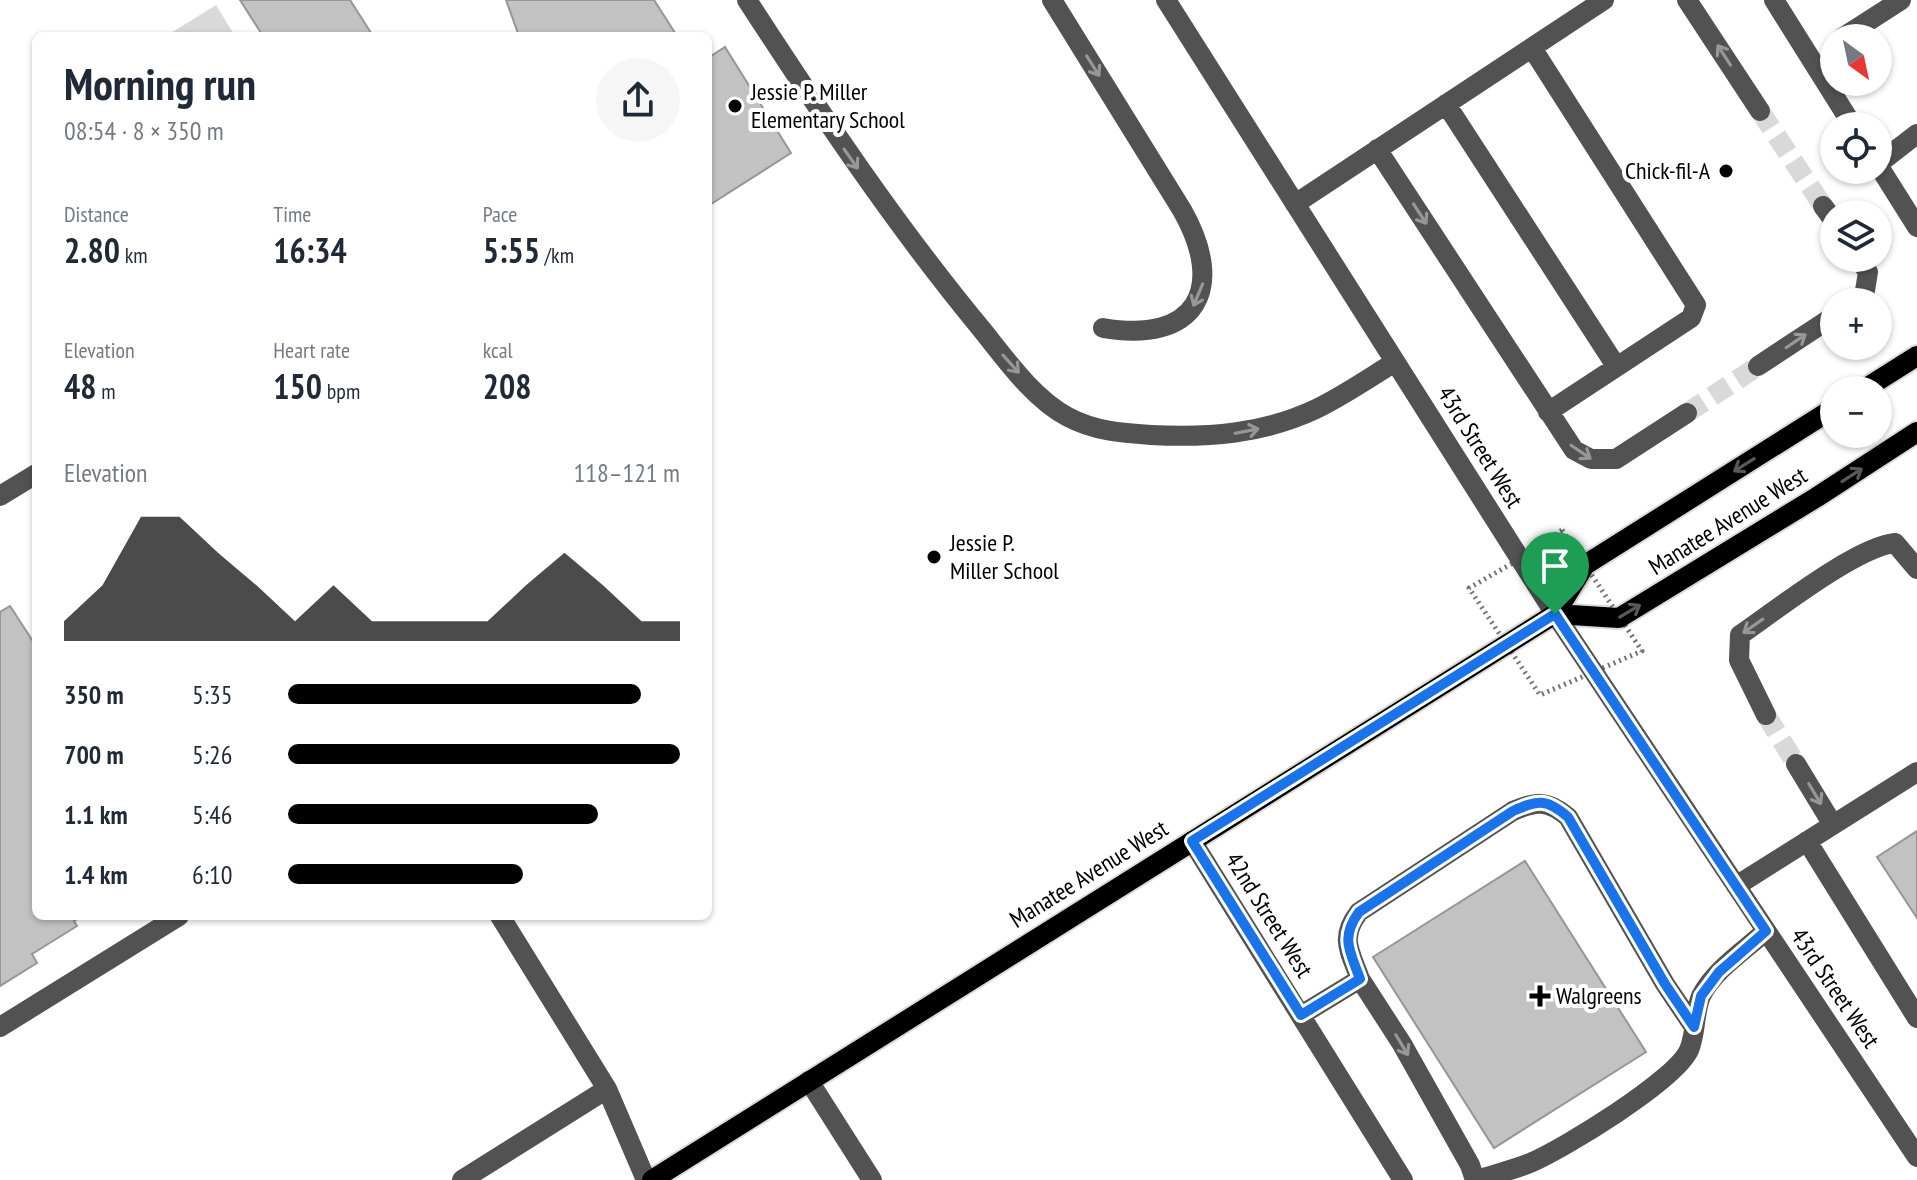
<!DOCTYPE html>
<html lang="en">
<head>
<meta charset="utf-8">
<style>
	body { margin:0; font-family:"PT Sans Narrow",sans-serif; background:#f6f6f7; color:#1f2937; height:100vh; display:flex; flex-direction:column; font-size:30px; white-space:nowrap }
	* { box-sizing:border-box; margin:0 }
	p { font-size:26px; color:#747a83 }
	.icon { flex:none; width:44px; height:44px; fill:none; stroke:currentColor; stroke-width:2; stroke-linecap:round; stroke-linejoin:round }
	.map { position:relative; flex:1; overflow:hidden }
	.side { position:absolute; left:32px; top:32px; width:680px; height:888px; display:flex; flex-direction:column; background:#fff; border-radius:12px; box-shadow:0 2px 6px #0004 }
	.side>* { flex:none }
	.needle { width:52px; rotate:147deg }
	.buttons { position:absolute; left:1820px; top:24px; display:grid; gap:16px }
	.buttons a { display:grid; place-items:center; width:72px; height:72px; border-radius:50%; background:#fff; box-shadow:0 2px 6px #0004; font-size:40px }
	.pin { position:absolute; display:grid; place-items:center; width:68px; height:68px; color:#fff; margin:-82px -34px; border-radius:50% 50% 50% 0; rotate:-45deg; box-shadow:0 0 8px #0007 }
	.pin .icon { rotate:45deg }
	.round { display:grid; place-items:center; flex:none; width:84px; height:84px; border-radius:42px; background:#f6f6f7 }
	.headline { display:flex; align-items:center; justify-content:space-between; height:136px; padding:0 32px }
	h1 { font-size:44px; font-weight:700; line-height:60px }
	.figures { display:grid; grid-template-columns:repeat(3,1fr); gap:12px; height:136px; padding:8px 32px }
	.figures div { display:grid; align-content:center }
	.figures b { font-size:34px; font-weight:700 }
	.figures small { font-size:22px; font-weight:400 }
	.figures p { font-size:22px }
	.chart { height:224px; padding:16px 32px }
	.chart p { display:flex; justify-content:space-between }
	.chart svg { width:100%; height:144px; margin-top:8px; fill:#000; opacity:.7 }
	ul { padding:0 32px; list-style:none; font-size:26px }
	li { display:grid; grid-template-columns:128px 96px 1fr; align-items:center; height:60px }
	li i { height:20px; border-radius:10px; background:#000 }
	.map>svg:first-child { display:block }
	.green { fill:#d9d9d9 }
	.building { fill:#c2c2c2; stroke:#969696; stroke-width:2 }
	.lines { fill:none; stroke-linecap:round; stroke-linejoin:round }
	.minor-tunnel { stroke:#d9d9d9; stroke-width:20; stroke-dasharray:20 10; stroke-linecap:butt }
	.major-casing { stroke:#dbdbdb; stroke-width:24 }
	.path { stroke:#747474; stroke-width:5; stroke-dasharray:2 4; stroke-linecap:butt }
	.minor { stroke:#525252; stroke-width:20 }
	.major { stroke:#000; stroke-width:20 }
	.oneway { stroke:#979797 }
	.oneway2 { stroke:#595959 }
	.route-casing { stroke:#fff; stroke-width:16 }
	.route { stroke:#1a73e8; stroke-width:10 }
	.poi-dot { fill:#000; stroke:#fff; stroke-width:3 }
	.labels { text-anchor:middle; stroke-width:8; stroke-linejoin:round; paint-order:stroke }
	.poi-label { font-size:24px; fill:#000; stroke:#fff; text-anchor:start }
	.street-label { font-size:24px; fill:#000; stroke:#fff }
</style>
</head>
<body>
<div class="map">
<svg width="1917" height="1180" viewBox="0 0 1917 1180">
	<rect width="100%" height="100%" fill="#fff"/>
	<path class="green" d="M216,5L235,36H166Z"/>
	<path class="building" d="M240,0H350L373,36H263Z
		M506,0H654L677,36H519Z
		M725,47L791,153L708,206V58Z
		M10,606L36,646V916H82L74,921L77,926L32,954L37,963L0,986V612Z
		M1917,831V918L1877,857Z
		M1525,861L1646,1052L1494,1148L1373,957Z"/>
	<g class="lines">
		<path class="minor-tunnel" d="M1760,111L1823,206
			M1687,413L1758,366
			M1766,715L1796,764"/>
		<defs>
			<path id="major" d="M1863,390L1917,356
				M1555,614L1619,618L1817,497L1917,432
				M652,1180L1555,614L1585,565L1834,408"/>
		</defs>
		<use href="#major" class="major-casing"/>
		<path class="path" d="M1562,530L1642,651L1540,695L1469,588L1520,559Z"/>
		<path class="minor" d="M747,0C821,114 896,226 983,331C1007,361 1034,399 1068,417C1094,431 1122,433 1151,435C1208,438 1263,434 1316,409C1343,396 1369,378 1395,362
			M1052,0L1182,210C1227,289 1196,344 1103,328
			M1166,0L1555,614L1917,1157
			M1687,0L1760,111
			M1774,0L1853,126
			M1842,38L1901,0
			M1532,48L1696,305L1691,318L1548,412
			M1446,104L1616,366
			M1377,149L1574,450L1591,459H1616L1687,413
			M1878,164L1917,134
			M1878,165L1917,227
			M1295,204L1604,0
			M1823,206L1834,221
			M1856,302L1864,297L1868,272L1858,258
			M1758,366L1834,316
			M0,496L36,474
			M1766,715L1739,660L1740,635C1775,611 1856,547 1895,543L1917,569
			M1796,764L1833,825
			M1192,841L1403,1180
			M1807,841L1917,1018
			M1736,886L1917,772
			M500,916L607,1089L646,1180
			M1360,979L1402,1044L1470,1165L1475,1180
			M1301,1015L1360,979C1350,951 1339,938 1359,912L1513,811C1536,801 1548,800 1568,817L1665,984L1694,1027
			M0,1027L179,916
			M809,1081L872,1180
			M462,1180L607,1089
			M1477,1180C1495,1174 1513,1170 1530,1163C1563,1149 1675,1081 1689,1050C1696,1034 1694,1013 1701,996C1714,970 1745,950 1766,931"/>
		<use href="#major" class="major"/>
	</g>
	<defs><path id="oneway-shaft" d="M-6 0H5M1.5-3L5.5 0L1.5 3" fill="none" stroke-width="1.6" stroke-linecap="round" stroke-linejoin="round" transform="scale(2)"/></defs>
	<g class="oneway">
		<use href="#oneway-shaft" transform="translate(1724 55) rotate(-123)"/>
		<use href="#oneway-shaft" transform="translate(1093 66) rotate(58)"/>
		<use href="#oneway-shaft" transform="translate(851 159) rotate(55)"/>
		<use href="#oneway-shaft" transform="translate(1420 214) rotate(57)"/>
		<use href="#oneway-shaft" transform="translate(1198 295) rotate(113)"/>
		<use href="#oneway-shaft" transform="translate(1796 341) rotate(-34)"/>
		<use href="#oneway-shaft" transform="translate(1011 364) rotate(48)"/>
		<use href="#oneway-shaft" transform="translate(1247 431) rotate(-11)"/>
		<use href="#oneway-shaft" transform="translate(1581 452) rotate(34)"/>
		<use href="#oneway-shaft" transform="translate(1753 626) rotate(145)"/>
		<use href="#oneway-shaft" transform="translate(1815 794) rotate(59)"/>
		<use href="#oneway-shaft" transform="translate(1402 1045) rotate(59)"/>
	</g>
	<g class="oneway2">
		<use href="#oneway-shaft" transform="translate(1744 465) rotate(148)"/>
		<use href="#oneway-shaft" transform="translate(1852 475) rotate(-33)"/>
		<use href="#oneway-shaft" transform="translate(1630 611) rotate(-31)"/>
	</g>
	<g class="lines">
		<defs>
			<path id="route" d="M1555,614L1766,931L1719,972L1701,996L1694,1027L1665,984L1568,817C1546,798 1538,800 1513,811L1359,912C1340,938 1350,951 1360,979L1301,1015L1192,841Z"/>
		</defs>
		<use href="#route" class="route-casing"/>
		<use href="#route" class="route"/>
	</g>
	<g class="poi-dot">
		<circle cx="735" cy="106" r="8"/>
		<circle cx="1726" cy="171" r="8"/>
		<circle cx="934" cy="557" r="8"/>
		<path d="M1536 984h8v8h8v8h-8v8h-8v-8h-8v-8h8z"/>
	</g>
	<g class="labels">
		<g class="poi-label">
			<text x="751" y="100">Jessie P. Miller<tspan x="751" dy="28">Elementary School</tspan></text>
			<text x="1710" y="179" text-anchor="end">Chick-fil-A</text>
			<text x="950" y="551">Jessie P.<tspan x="950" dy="28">Miller School</tspan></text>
			<text x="1556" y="1004">Walgreens</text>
		</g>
		<g class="street-label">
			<text transform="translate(1480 447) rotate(58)" y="8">43rd Street West</text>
			<text transform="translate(1728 521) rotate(-32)" y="8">Manatee Avenue West</text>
			<text transform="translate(1089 874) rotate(-32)" y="8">Manatee Avenue West</text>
			<text transform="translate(1269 915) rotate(58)" y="8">42nd Street West</text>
			<text transform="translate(1835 988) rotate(56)" y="8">43rd Street West</text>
		</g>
	</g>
</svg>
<div class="buttons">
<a><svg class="needle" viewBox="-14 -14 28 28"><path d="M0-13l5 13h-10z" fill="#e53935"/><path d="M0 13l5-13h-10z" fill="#747a83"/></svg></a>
<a><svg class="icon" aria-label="locate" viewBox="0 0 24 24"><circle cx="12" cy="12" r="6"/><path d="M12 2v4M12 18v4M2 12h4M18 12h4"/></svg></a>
<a><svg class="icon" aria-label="layers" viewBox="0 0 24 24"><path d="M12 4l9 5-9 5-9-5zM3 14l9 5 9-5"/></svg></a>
<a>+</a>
<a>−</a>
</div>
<div class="pin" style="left:1555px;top:614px;background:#1e9e55"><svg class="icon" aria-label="arrive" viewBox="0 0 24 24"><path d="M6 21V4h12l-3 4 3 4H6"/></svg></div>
<section class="side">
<div class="headline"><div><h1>Morning run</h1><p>08:54 · 8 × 350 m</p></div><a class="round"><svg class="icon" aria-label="share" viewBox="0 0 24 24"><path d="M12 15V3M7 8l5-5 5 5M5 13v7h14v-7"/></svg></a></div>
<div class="figures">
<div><p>Distance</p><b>2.80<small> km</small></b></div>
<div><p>Time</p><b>16:34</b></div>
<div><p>Pace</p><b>5:55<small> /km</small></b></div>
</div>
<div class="figures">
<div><p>Elevation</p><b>48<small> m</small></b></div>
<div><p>Heart rate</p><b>150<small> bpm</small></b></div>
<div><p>kcal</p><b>208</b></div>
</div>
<div class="chart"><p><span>Elevation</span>118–121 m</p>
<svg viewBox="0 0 160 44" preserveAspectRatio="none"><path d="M0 44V38L10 27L20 6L30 6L40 17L50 27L60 38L70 27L80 38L90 38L100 38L110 38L120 27L130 17L140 27L150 38L160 38V44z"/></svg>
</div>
<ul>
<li><b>350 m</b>5:35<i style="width:90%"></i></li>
<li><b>700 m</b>5:26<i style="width:100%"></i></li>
<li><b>1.1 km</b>5:46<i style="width:79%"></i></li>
<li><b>1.4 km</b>6:10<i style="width:60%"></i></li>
</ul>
</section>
</div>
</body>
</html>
